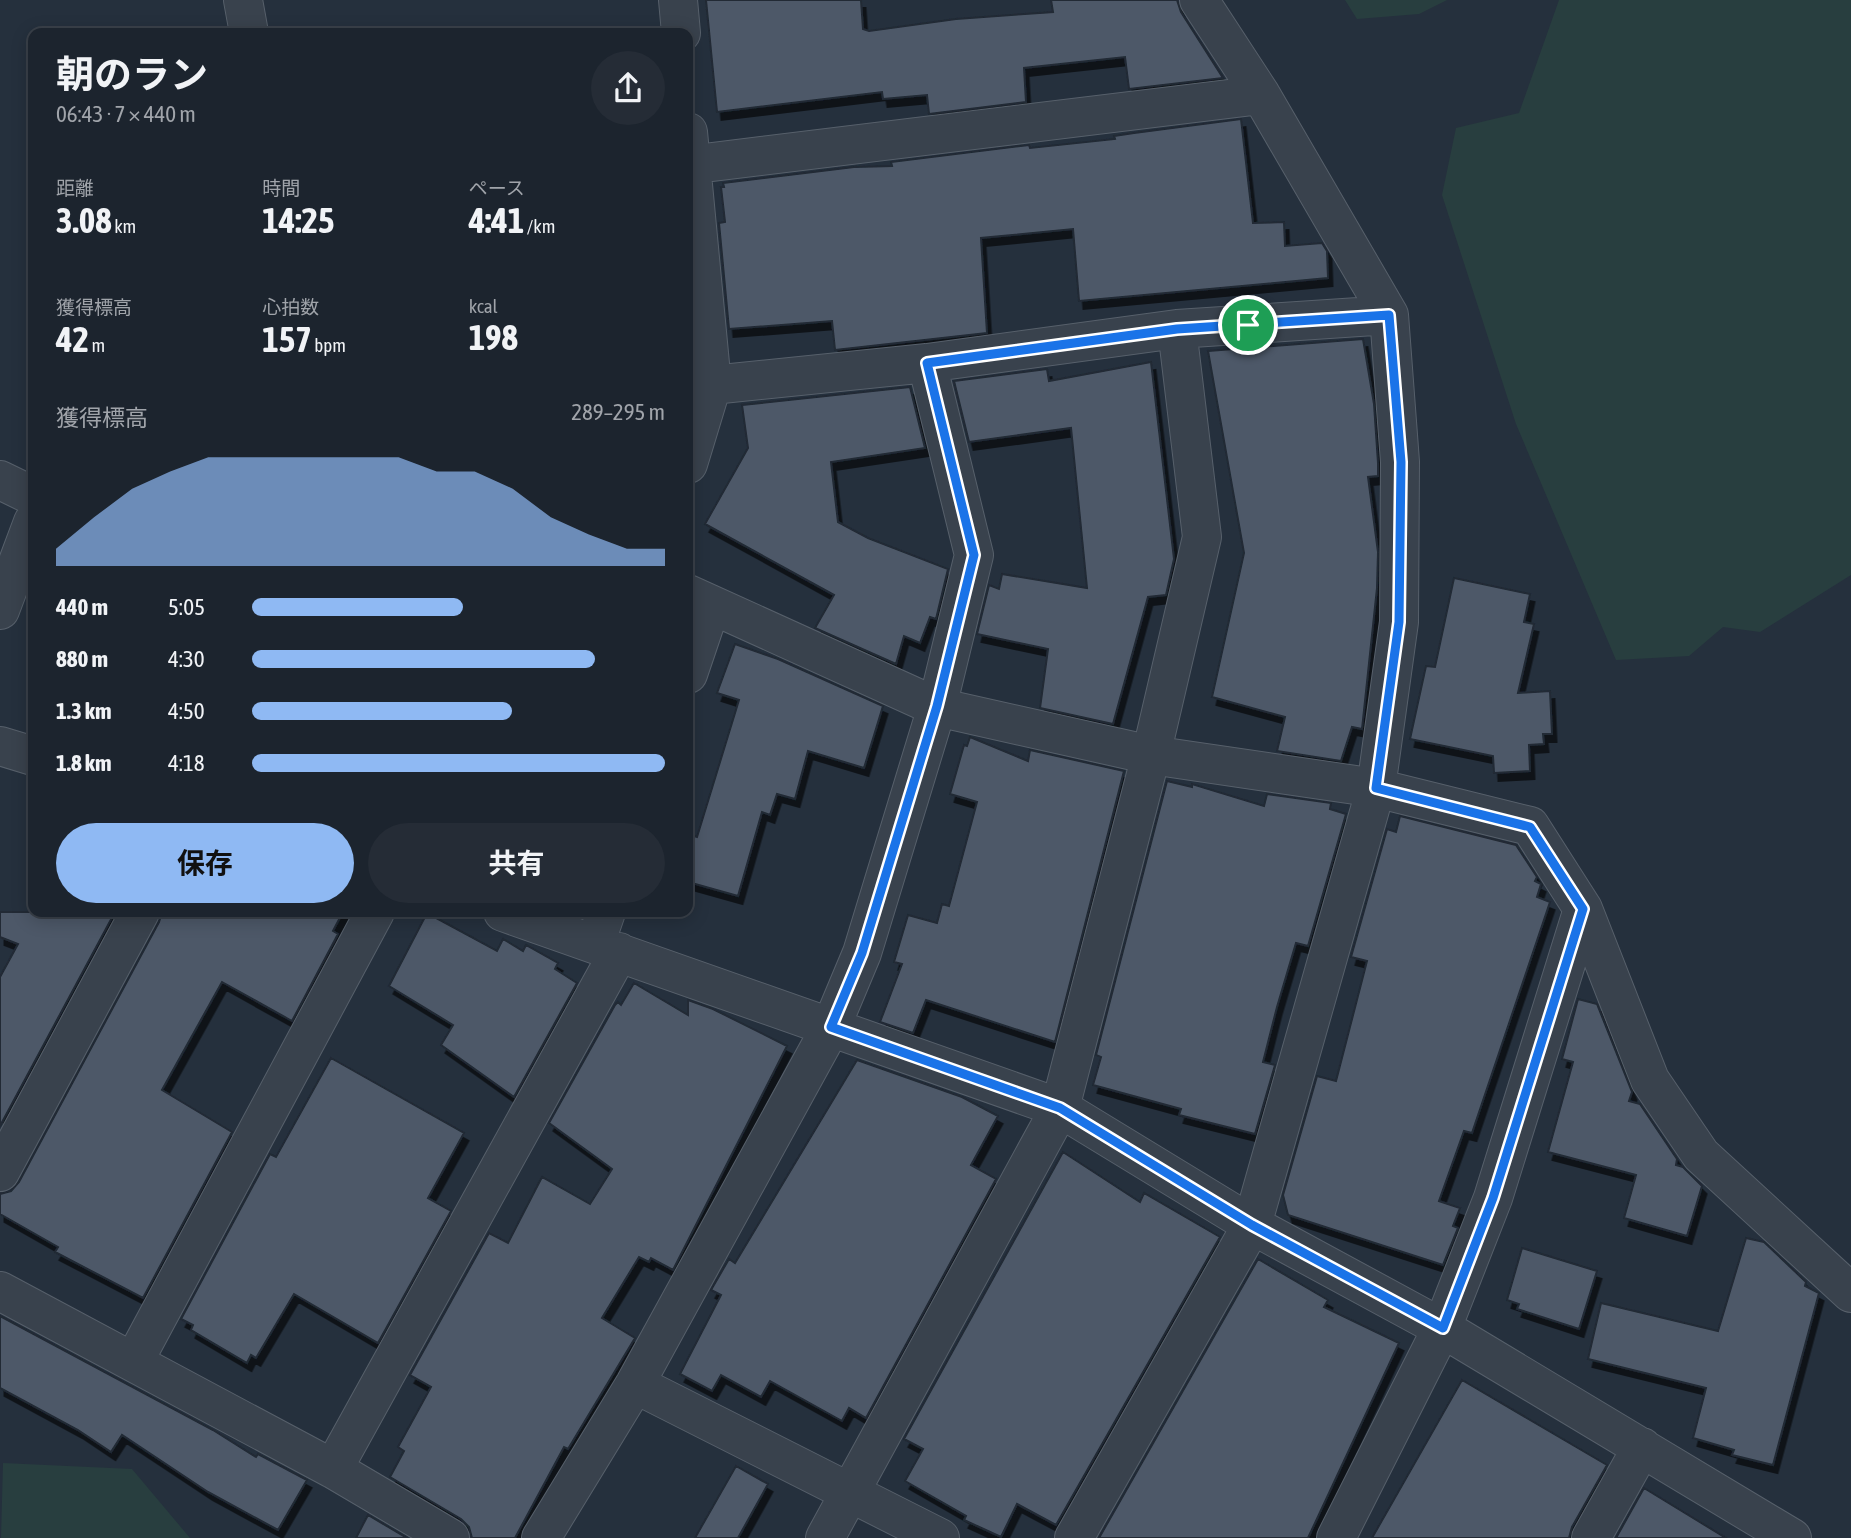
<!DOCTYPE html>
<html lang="ja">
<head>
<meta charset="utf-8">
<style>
	body { margin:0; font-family:"Asap Condensed","Noto Sans JP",sans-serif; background:#252c36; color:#f1f3f6; height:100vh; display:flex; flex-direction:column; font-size:26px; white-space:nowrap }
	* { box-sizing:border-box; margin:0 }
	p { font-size:23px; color:#a0a4aa }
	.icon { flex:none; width:38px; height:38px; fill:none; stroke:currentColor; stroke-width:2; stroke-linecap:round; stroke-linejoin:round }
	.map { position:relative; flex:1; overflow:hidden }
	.sheet { position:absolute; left:28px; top:28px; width:665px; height:889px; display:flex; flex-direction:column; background:#1c242e; border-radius:14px; box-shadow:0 4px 18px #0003,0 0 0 2px #3a414a }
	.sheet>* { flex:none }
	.pin { position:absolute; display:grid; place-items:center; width:60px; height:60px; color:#fff; margin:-30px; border:4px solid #fff; border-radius:50%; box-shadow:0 2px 7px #0007 }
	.round { display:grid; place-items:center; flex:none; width:74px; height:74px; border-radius:37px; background:#252c36 }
	.head { display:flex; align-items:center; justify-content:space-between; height:119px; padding:0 28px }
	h1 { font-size:38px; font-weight:700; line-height:52px }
	.figures { display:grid; grid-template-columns:repeat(3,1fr); gap:10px; height:119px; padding:7px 28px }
	.figures div { display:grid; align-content:center }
	.figures b { font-size:35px; font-weight:700 }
	.figures small { font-size:19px; font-weight:400 }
	.figures p { font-size:19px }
	.chart { height:196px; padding:14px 28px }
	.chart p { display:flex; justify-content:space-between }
	.chart svg { width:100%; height:126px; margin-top:7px; fill:#8fb9f3; opacity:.7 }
	.button { display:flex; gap:14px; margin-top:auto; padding:14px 28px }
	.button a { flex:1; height:80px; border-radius:42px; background:#8fb9f3; color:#111; font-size:28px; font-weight:700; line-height:80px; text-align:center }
	.button a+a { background:#252c36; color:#f1f3f6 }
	ul { padding:0 28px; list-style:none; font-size:23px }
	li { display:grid; grid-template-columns:112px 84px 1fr; align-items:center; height:52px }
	li i { height:18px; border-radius:9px; background:#8fb9f3 }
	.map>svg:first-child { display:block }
	.green { fill:#283e3f }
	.building { fill:#4e5968; stroke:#202934; stroke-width:2; filter:url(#shadow) }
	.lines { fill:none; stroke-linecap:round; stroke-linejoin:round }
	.street-casing { stroke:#57606b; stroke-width:40 }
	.street { stroke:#39424d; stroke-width:38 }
	.route-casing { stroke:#fff; stroke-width:14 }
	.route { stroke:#1a73e8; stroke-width:9 }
</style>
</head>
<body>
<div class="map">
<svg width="1851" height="1538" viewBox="0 0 1851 1538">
	<defs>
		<filter id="shadow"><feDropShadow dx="4.5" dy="8" stdDeviation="0" flood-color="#0009"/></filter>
	</defs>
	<rect width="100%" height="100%" fill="#25303d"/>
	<path class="green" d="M1345,0H1447L1419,14L1357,19Z
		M1559,0H1851V575L1760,632L1723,627L1689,656L1616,660L1516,424L1442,195L1456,128L1519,113Z
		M3,1463L132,1469L190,1538H1Z"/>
	<path class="building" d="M706,0H861L863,29L869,31L956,19L1053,12L1051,0H1177L1181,12L1223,78L1129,89L1125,57L1024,68L1026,102L929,114L927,95L883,99L882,92L717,112Z
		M1241,119L1253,223L1284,222L1285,246L1322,243L1327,251L1328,278L1079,301L1073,229L981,238L987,333L835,350L832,321L729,329L719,223L725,222L721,187H724L723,183L854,167L892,166L891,162L1029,145L1030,148L1115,139L1114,136L1134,133Z
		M1363,339L1374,404L1378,463V476L1368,477L1378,552L1377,588L1362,729L1352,727L1341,761L1277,751L1285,717L1212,697L1244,553L1208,351Z
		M1151,362L1174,559L1166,595L1148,597L1113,724L1040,708L1048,649L977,634L989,585L999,589L1002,574L1087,588L1071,428L969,442L954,381L1047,369L1049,381Z
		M910,387L925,448L831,462L838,522L868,538L948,569L936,619L930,617L920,643L904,636L896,664L815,628L834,595L705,524L748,448L742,405Z
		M1454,578L1530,594L1524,622L1534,624L1518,693L1550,691L1552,734H1543L1544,744L1529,745L1530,771L1494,773L1493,756L1410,739L1426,666L1435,667Z
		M735,644L778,659L883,706L864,768L808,751L795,799L777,794L770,815L762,812L738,896L688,882V834L697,837L739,700L717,693Z
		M970,737L1028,761L1030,750L1124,771L1055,1042L926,1000L913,1033L880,1022L902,964L894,962L908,915L937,923L942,904L949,906L977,802L950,794L964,745L967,746Z
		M1167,781L1192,787V784L1264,806L1267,794L1331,803L1330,809L1346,814L1308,946L1296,943L1277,1007L1263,1062L1275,1065L1255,1134L1179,1115L1181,1109L1093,1085L1101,1057L1096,1055Z
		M1400,816L1516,845L1537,877L1535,881L1541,884L1537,897L1550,902L1472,1133L1464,1131L1439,1201L1460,1208L1453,1226L1458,1228L1443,1265L1288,1215L1283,1195L1317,1076L1336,1081L1367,961L1351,957L1387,829L1396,832Z
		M0,912H115L0,1126V977L18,944L0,937Z
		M162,912H343L333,931L338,934L292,1021L222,982L162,1090L232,1132L143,1298L55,1252L58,1247L0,1214V1194L11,1191L19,1182L159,922Z
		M427,913L497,951L503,939L523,951L526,945L558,963L555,969L577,983L514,1097L441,1045L453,1025L389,986Z
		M634,983L688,1015V1000L713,1009L787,1046L673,1270L651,1258L649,1262L639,1257L602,1318L635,1338L568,1449L564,1447L515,1538H472L469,1527L461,1519L390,1477L404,1451L398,1447L431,1387L410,1375L489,1233L508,1243L542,1177L590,1204L612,1169L549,1123L615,1005L618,1002L621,1005Z
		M1578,999L1597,1004L1632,1092L1629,1101L1640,1104L1677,1159L1676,1165L1683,1167L1702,1186L1687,1236L1624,1218L1636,1175L1548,1152L1573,1062L1562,1059Z
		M331,1058L464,1133L428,1198L451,1211L378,1343L294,1294L256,1358L251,1355L247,1363L191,1330L193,1325L181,1319L270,1154L276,1157Z
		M857,1060L962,1097L998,1116L971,1165L996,1179L866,1418L849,1408L842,1421L770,1381L761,1397L721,1375L712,1391L680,1374L721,1295L711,1290L729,1259L735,1263Z
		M1063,1152L1140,1202L1144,1193L1220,1237L1056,1525L1017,1504L1001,1537L964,1520L966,1516L905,1481L923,1449L904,1439Z
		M1746,1238L1764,1242L1806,1282L1805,1286L1819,1293L1773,1465L1732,1455L1734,1450L1693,1438L1706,1388L1588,1359L1601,1303L1718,1331Z
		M1522,1248L1597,1271L1579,1329L1517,1309L1519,1304L1507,1300Z
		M1258,1259L1328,1300L1324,1307L1399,1343L1308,1538H1099Z
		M0,1316L213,1430L256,1457L258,1454L307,1480L278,1530L208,1492L122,1435L111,1452L78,1430L0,1388Z
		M1462,1380L1607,1465L1572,1527L1569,1538H1372Z
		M736,1466L768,1484L738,1538H695Z
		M1644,1488L1726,1538H1616Z
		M368,1515L407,1538H356Z"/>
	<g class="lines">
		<defs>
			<path id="street" d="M243,0L249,33
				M678,0L681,33
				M688,132L712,385L688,464
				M688,165L1261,95
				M712,385L927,363L1177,329L1389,315
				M0,480L33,496
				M688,594L937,707L1151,755L1376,788L1530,826L1583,909L1650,1080L1701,1155L1851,1293
				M0,610L33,522
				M688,674L711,606
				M0,746L33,756
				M503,912L1060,1108L1252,1225L1442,1328L1792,1538
				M595,944L606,912
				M0,1172L140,912
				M0,1291L333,1469L450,1538
				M134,1361L375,912
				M635,1384L940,1538
				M333,1469L619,952
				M541,1538L635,1384L831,1027L862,953L937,707L974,555L927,363
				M825,1538L1060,1108L1151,755L1202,537L1177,329
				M1074,1538L1252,1225L1376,788L1399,622L1400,462L1389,315L1261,95L1199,0
				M1336,1538L1442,1328L1493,1198L1583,909
				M1591,1538L1642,1447"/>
		</defs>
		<use href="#street" class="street-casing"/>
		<use href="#street" class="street"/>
	</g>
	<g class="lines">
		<defs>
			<path id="route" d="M1389,315L1401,462L1399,622L1376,788L1530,827L1583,909L1493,1198L1443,1328L1252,1225L1060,1108L831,1027L862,953L937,706L974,555L927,363L1177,329Z"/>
		</defs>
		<use href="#route" class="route-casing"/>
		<use href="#route" class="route"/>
	</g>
</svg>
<div class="pin" style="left:1248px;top:325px;background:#1e9e55"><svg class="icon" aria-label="arrive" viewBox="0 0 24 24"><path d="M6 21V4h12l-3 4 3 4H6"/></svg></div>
<section class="sheet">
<div class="head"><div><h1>朝のラン</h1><p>06:43 · 7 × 440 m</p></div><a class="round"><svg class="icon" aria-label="share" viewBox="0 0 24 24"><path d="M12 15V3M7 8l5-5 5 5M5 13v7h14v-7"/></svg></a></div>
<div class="figures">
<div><p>距離</p><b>3.08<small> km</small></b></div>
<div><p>時間</p><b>14:25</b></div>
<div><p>ペース</p><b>4:41<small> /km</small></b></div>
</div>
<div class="figures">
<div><p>獲得標高</p><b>42<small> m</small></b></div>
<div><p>心拍数</p><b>157<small> bpm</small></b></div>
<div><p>kcal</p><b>198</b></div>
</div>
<div class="chart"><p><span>獲得標高</span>289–295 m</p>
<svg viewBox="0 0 160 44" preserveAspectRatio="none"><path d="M0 44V38L10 27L20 17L30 11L40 6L50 6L60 6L70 6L80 6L90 6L100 11L110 11L120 17L130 27L140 33L150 38L160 38V44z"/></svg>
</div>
<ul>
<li><b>440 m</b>5:05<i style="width:51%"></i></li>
<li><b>880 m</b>4:30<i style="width:83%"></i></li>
<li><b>1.3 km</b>4:50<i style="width:63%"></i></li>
<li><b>1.8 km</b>4:18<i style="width:100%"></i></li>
</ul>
<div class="button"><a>保存</a><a>共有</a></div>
</section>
</div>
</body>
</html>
